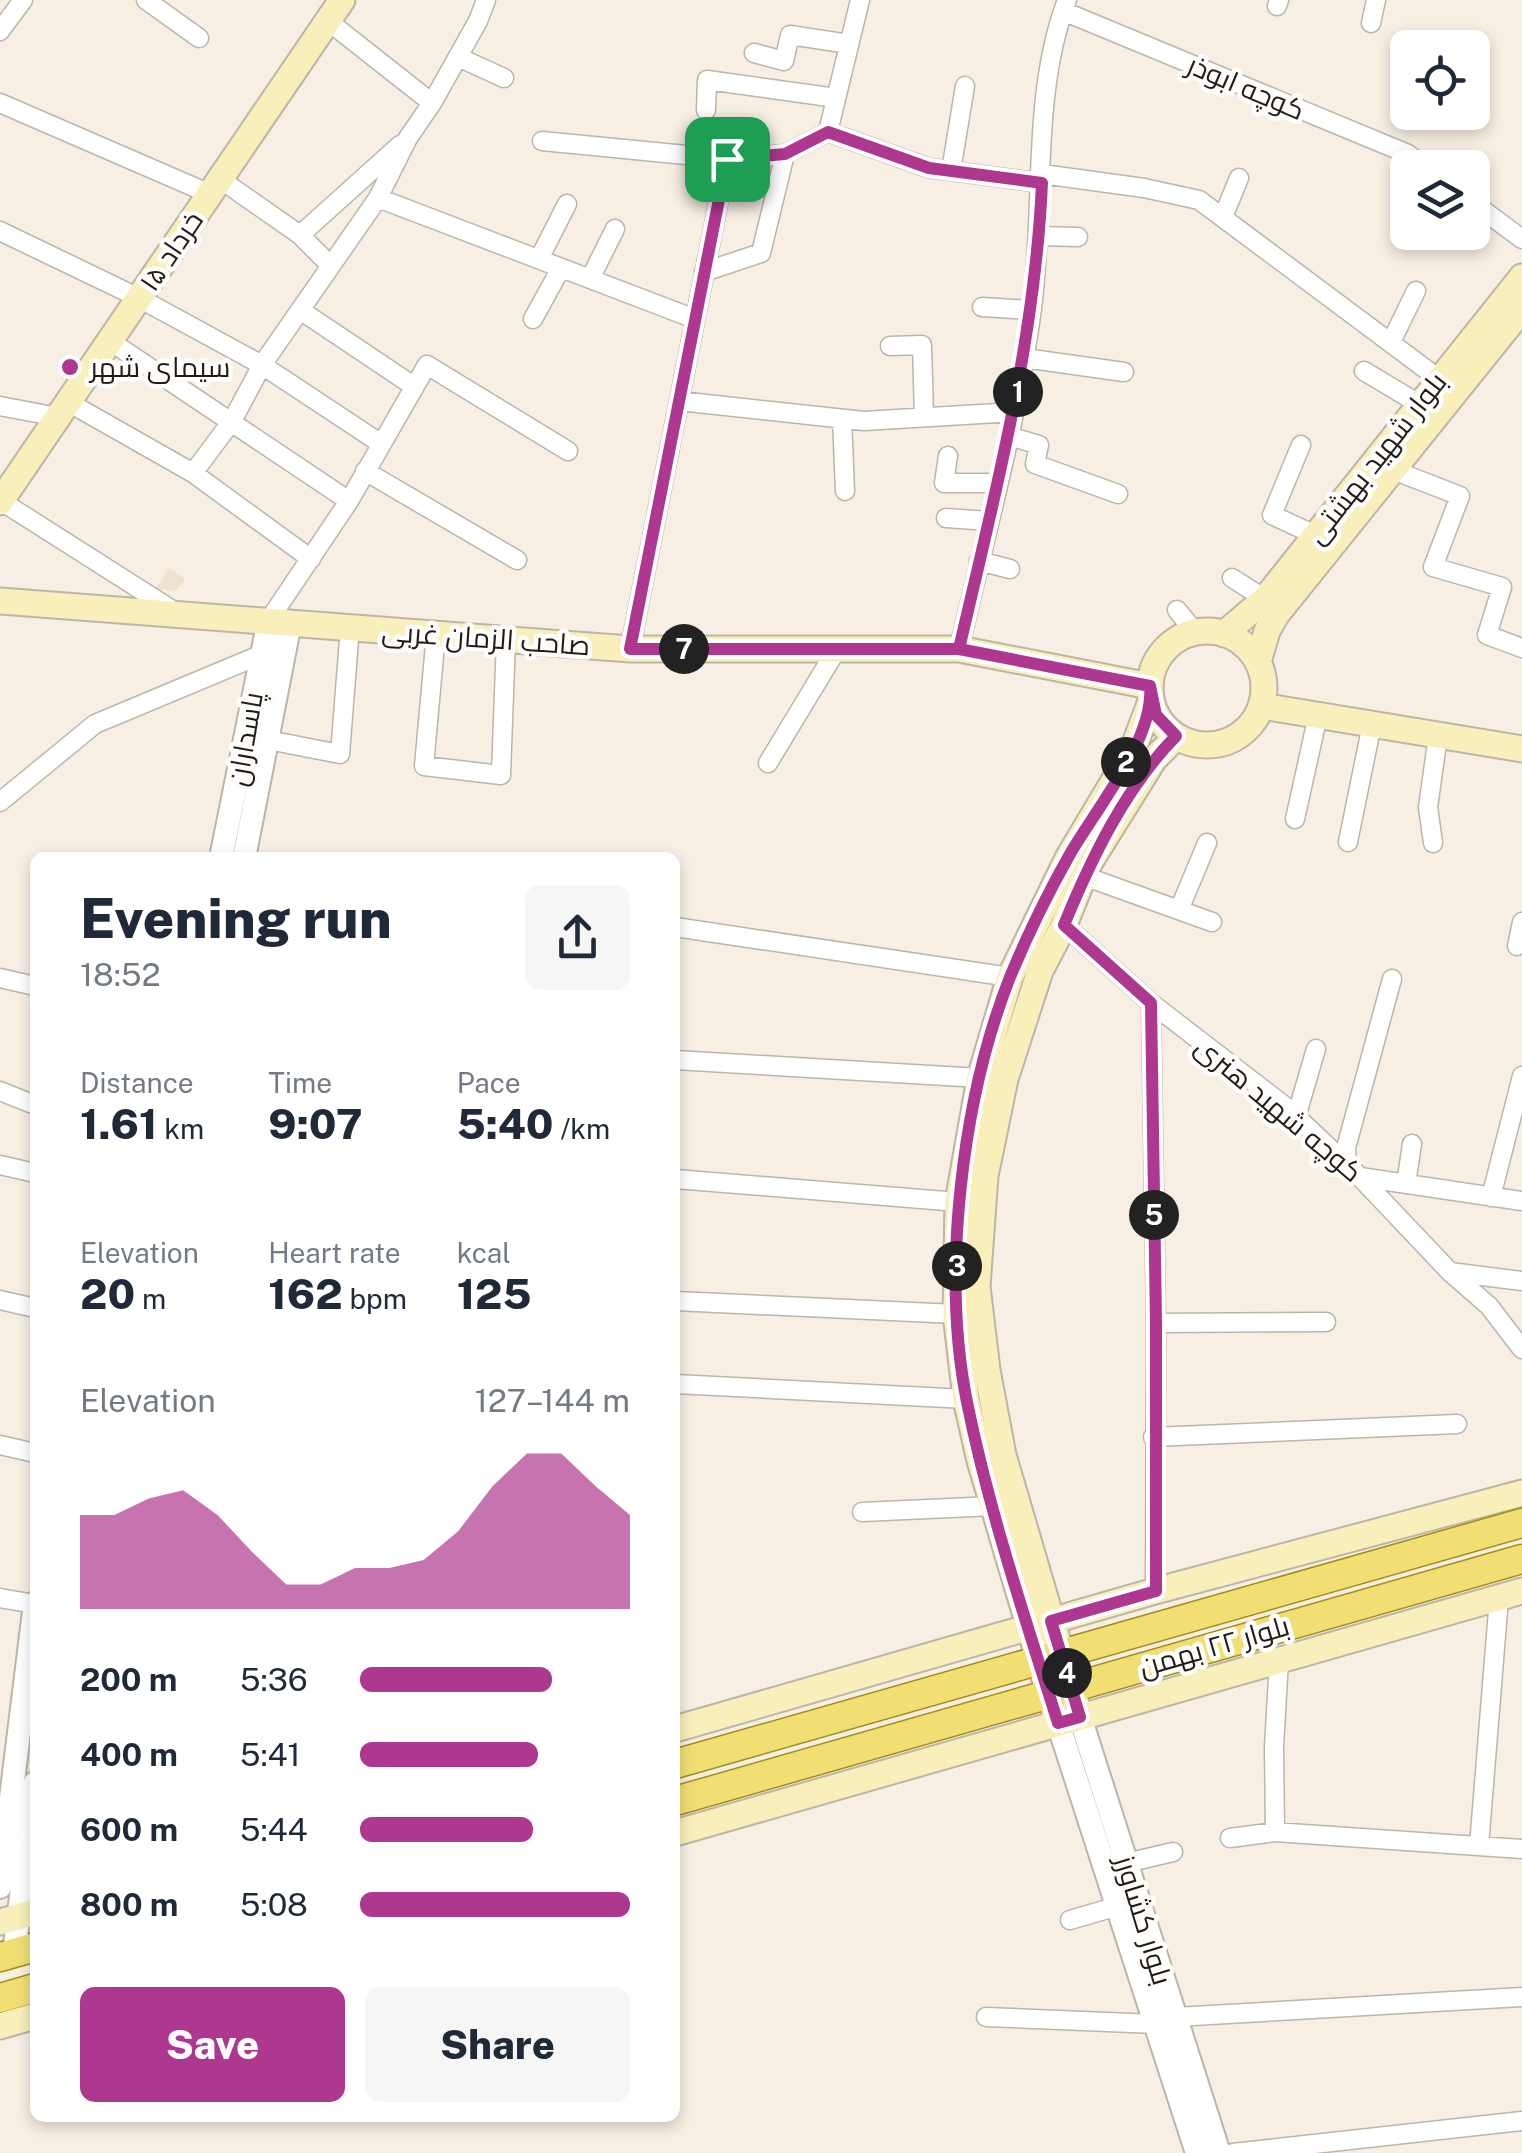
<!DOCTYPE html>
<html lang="en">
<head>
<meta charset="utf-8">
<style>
	body { margin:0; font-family:"Public Sans",Cairo,sans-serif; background:#f6f6f7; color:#1f2937; height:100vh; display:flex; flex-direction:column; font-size:38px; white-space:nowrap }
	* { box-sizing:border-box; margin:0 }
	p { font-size:32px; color:#747a83 }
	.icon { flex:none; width:55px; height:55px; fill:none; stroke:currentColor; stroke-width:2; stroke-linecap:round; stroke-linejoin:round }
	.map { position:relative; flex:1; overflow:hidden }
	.panel { position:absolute; left:30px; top:852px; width:650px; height:1270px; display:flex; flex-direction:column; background:#fff; border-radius:15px; box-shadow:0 5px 15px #0003 }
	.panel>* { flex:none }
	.fabs { position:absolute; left:1390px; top:30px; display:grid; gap:20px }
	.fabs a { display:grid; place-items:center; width:100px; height:100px; border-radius:15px; background:#fff; box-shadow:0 5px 15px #0003; font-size:50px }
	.pin { position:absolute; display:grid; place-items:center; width:85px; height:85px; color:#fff; margin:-42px; border-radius:20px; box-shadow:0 5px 15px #0006 }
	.km { position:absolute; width:50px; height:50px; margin:-25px; border-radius:50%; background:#222; color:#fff; font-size:28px; line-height:50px; text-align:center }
	.round { display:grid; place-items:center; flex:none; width:105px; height:105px; border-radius:15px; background:#f6f6f7 }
	.overview { display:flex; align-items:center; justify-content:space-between; height:170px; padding:0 50px }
	h1 { font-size:55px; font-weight:800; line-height:75px }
	.metrics { display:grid; grid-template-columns:repeat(3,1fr); gap:15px; height:170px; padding:10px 50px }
	.metrics div { display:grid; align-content:center }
	.metrics b { font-size:42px; font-weight:800 }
	.metrics small { font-size:28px; font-weight:400 }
	.metrics p { font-size:28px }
	.chart { height:280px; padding:20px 50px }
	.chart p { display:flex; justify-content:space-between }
	.chart svg { width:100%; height:180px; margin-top:10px; fill:#ae3890; opacity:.7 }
	.primary-button { display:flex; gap:20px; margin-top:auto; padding:20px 50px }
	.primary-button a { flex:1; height:115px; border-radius:15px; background:#ae3890; color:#fff; font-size:40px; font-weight:800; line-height:115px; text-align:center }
	.primary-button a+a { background:#f6f6f7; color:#1f2937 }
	ul { padding:0 50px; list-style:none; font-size:32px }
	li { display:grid; grid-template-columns:160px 120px 1fr; align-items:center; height:75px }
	li i { height:25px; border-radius:12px; background:#ae3890 }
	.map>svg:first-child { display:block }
	.built { fill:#eee1cf }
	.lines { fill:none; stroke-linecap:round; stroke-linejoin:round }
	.minor-casing { stroke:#bcb5a9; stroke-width:21 }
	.tertiary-casing { stroke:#bcb5a9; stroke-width:26 }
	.secondary-casing { stroke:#bcb5a9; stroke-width:29 }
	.primary-casing { stroke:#a18d18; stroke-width:31 }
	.minor { stroke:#fff; stroke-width:18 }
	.tertiary { stroke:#fff; stroke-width:22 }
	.secondary { stroke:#f8efba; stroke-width:25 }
	.primary { stroke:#f1df74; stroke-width:28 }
	.route-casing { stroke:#fff; stroke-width:20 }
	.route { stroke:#ae3890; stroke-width:12 }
	.poi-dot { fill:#ae3890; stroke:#fffdfb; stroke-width:4 }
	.labels { text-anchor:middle; stroke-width:9; stroke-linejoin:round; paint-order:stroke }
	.street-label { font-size:28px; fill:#201d19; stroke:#fffdfb }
	.poi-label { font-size:28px; fill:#201d19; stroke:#fffdfb; text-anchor:start }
</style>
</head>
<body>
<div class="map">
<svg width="1522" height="2153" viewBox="0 0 1522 2153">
	<rect width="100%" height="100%" fill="#f7efe3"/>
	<path class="built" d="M169,568L185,579L176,591L155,589Z"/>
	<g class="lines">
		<defs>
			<path id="minor" d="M146,0L199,38
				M1277,6L1279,0
				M1063,11L1408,154L1426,168
				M328,21L432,103
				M1371,23L1376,0
				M0,31L23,0
				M754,53L784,61L790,35L849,44
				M458,57L504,78
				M0,103L210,194
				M706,110L707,80L836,98
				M828,132L929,168L1042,183
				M542,141L727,159L785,154L828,132L860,0
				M951,171L965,86
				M1042,174L1144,188L1199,200L1439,379
				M220,179L300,235L331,266
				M378,198L695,319
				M1472,202L1522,239
				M1223,217L1239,178
				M0,231L139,298L262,365L380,443
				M300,235L400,145
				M1040,236L1078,237
				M539,259L567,204
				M704,272L761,253L785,154
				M590,279L615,229
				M982,307L1032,310
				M300,310L412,385
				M533,319L561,268
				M110,341L349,501
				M1391,342L1416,291
				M890,346L922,345L924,417
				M1024,358L1124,372
				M1364,371L1419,404
				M679,401L864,421L1014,412
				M68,402L193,473L311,559
				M0,406L58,417
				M842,419L845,491
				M1009,436L1039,445L1035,464L1118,494
				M1301,445L1272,515L1315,535
				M948,456L944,483H997
				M1393,470L1460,496L1433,567L1502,587L1487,635L1522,648
				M365,471L517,560
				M193,473L232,421L262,365L378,198L408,138L432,103L478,21L486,0
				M1,501L177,613
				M946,518L989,521
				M979,561L1010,569
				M1232,578L1265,599
				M1177,610L1195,632
				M269,620L349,501L427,365L568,451
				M436,634L424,766L501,775L506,639
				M630,649L727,159
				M959,649C985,536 1017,423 1032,308C1045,208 1031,94 1067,0
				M268,740L340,754L350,627
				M768,763L837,649
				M0,802L95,724L260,655
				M1295,819L1318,715
				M1348,842L1372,724
				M1433,843L1428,807L1438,736
				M1084,876L1212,922
				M1179,910L1207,843
				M1064,925L1151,1003L1286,1107L1360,1177L1450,1272L1489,1306L1522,1349
				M675,927L1010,977
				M1517,946L1522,922
				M0,978L35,986
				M1151,1003L1156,1323L1155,1591
				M675,1060L980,1078
				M0,1091L35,1105
				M1296,1117L1316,1049
				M0,1165L35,1173
				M1347,1165L1346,1148L1392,979
				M1360,1177L1522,1201
				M675,1179L958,1202
				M1406,1184L1412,1144
				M1491,1197L1522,1076
				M1450,1272L1522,1281
				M0,1300L35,1308
				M675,1301L956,1314
				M1156,1323L1326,1322
				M675,1384L966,1399
				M1153,1437L1457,1424
				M0,1445L35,1453
				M862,1512L994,1506
				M0,1598L35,1604
				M1275,1832L1274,1747L1279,1660
				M1230,1838L1275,1832L1522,1849
				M1479,1846L1499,1598
				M1126,1863L1173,1852
				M1070,1920L1118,1906
				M986,2017L1156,2024L1175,2017L1522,1997
				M1233,2153L1522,2121"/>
			<path id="tertiary" d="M221,858L269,620
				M244,858L290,623
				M1080,1717L1219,2153
				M1058,1723L1197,2153
				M0,1887L35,1603
				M14,1953L35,1783"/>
			<path id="secondary" d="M0,502L342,0
				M0,601L630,649H959L1150,686
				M1150 688a57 57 0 1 1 114 0a57 57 0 1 1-114 0Z
				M1224,634L1265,599L1522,277
				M1258,662L1267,631L1276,615L1522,309
				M1262,706L1522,749
				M1080,1717L1003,1455L987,1370L977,1286L985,1176L1005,1079L1040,971L1064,925L1088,865L1154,759L1176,737
				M1058,1723L980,1461L966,1399L956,1314L958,1202L980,1078L1010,977L1068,858L1133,749L1151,701
				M675,1729L1155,1591L1522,1493
				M675,1833L1522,1591
				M0,1922L35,1912
				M0,2026L35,2016"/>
			<path id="primary" d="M675,1764L1522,1523
				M675,1801L1522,1559
				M0,1957L35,1947
				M0,1998L35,1988"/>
		</defs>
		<use href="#minor" class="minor-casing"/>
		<use href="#tertiary" class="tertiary-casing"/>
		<use href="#secondary" class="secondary-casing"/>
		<use href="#primary" class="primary-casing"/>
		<use href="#minor" class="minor"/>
		<use href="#tertiary" class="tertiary"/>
		<use href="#secondary" class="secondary"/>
		<use href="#primary" class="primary"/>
	</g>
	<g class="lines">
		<defs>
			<path id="route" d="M727,159L785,154L828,132L929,168L1042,183C1035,342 995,494 959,649L1150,686C1155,738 1096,809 1070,854C1048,893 1027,936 1010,977C962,1099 941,1273 967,1402C989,1511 1025,1618 1058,1723L1080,1717L1051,1621L1156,1591V1323L1151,1003L1064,925C1091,859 1125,788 1176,736L1156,715L1150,686L959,649H630L727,159"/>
		</defs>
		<use href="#route" class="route-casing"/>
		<use href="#route" class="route"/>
	</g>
	<circle class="poi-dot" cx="70" cy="367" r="10"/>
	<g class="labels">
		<g class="street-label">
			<text transform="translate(1246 87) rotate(23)" y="10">کوچه ابوذر</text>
			<text transform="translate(171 251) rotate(-56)" y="10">۱۵ خرداد</text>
			<text transform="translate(1376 458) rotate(-52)" y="10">بلوار شهید بهشتی</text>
			<text transform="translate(486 638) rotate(4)" y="10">صاحب الزمان غربی</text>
			<text transform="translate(245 739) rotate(-80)" y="10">پاسداران</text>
			<text transform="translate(1279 1109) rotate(40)" y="10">کوچه شهید هنری</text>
			<text transform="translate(1214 1646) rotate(-16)" y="10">بلوار ۲۲ بهمن</text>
			<text transform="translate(1144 1920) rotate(73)" y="10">بلوار کشاورز</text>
		</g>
		<g class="poi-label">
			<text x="90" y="377">سیمای شهر</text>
		</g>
	</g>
</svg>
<div class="fabs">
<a><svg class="icon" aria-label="locate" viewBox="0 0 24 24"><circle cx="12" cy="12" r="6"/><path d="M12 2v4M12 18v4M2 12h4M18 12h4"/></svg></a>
<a><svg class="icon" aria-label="layers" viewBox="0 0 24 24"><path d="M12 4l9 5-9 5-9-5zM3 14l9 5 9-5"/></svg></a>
</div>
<div class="pin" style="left:727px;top:159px;background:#1e9e55"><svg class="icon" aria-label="arrive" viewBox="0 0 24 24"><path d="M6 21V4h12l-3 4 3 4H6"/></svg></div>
<b class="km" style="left:1018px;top:392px">1</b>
<b class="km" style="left:1126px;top:762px">2</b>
<b class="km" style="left:957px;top:1266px">3</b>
<b class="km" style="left:1067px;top:1673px">4</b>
<b class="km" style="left:1154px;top:1215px">5</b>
<b class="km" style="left:684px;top:649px">7</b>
<section class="panel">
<div class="overview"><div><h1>Evening run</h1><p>18:52</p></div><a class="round"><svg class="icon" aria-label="share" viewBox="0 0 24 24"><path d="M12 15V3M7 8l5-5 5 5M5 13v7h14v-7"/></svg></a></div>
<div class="metrics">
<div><p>Distance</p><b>1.61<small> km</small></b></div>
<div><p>Time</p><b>9:07</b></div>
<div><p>Pace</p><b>5:40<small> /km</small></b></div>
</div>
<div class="metrics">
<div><p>Elevation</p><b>20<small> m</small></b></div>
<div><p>Heart rate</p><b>162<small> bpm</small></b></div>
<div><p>kcal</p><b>125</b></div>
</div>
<div class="chart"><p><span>Elevation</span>127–144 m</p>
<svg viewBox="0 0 160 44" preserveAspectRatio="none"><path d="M0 44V21L10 21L20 17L30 15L40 21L50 30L60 38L70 38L80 34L90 34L100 32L110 25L120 14L130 6L140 6L150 14L160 21V44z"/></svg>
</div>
<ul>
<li><b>200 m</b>5:36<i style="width:71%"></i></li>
<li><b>400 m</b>5:41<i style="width:66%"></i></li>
<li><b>600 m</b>5:44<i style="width:64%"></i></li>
<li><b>800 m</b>5:08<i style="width:100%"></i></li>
</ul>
<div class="primary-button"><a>Save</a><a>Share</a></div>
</section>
</div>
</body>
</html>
